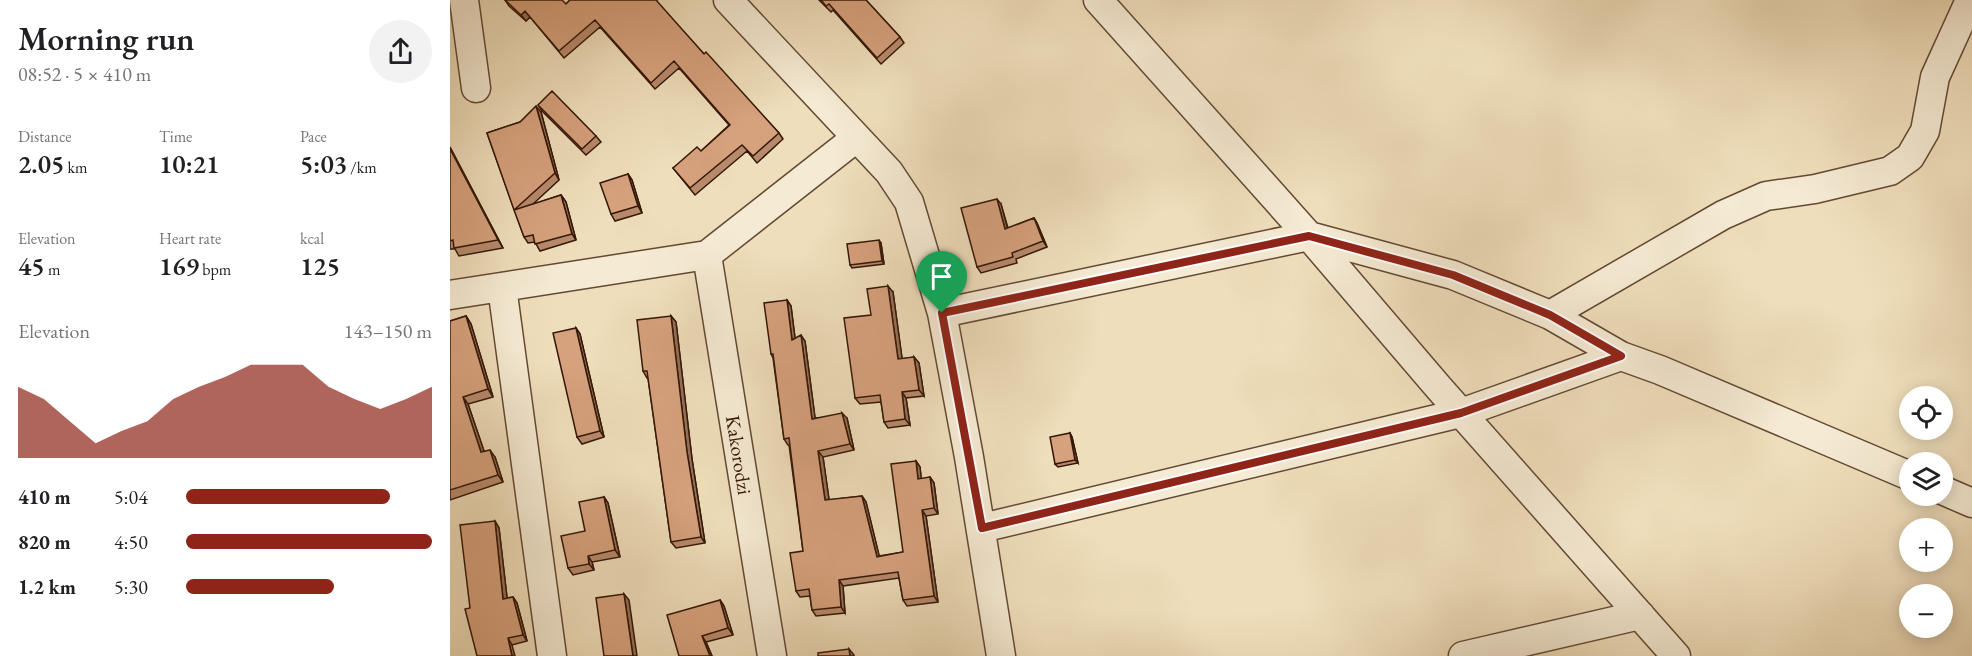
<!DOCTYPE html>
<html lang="en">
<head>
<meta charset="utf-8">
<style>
	body { margin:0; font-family:"EB Garamond",serif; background:#f2f2f2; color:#202124; height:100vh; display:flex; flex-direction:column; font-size:22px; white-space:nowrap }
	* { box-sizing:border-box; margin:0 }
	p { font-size:20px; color:#757577 }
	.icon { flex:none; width:33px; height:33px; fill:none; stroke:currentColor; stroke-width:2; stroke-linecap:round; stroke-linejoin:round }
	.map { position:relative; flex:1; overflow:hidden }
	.drawer { display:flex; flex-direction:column; background:#fff; width:450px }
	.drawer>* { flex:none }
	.controls { position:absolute; left:1449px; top:386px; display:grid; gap:12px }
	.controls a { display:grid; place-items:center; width:54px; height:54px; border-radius:50%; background:#fff; box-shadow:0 3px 15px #0003; font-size:30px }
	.pin { position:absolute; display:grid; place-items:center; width:51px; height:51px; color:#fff; margin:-62px -26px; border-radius:50% 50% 50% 0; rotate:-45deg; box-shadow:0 0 6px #0007 }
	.pin .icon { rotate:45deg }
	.round { display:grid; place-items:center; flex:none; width:63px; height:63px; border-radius:32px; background:#f2f2f2 }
	.headline { display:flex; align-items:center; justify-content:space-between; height:102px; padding:0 18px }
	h1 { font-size:33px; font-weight:600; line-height:45px }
	.metrics { display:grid; grid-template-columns:repeat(3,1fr); gap:9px; height:102px; padding:6px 18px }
	.metrics div { display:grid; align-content:center }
	.metrics b { font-size:26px; font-weight:600 }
	.metrics small { font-size:16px; font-weight:400 }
	.metrics p { font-size:16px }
	.chart { height:168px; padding:12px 18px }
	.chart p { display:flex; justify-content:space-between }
	.chart svg { width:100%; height:108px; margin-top:6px; fill:#8f2418; opacity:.7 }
	ul { padding:0 18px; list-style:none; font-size:20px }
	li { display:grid; grid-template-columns:96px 72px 1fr; align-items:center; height:45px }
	li i { height:15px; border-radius:8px; background:#8f2418 }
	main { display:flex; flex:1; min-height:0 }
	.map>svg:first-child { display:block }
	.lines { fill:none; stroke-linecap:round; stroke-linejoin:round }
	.minor-casing { stroke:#634934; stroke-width:31 }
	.minor { stroke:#f5ead3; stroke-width:28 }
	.wall { fill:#b88a6c; stroke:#341707; stroke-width:1.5 }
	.shaded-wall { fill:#967158; stroke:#341707; stroke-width:1.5 }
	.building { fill:#d6a17d; stroke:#341707; stroke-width:1.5 }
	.route-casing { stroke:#fff; stroke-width:12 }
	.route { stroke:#8f2418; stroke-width:8 }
	.labels { text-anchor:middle; stroke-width:6; stroke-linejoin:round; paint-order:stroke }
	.street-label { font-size:20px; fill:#341707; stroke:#f5ead3 }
</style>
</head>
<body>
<main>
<section class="drawer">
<div class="headline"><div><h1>Morning run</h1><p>08:52 · 5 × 410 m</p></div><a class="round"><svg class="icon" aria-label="share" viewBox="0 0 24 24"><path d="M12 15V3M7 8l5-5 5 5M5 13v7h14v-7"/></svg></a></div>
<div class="metrics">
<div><p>Distance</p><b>2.05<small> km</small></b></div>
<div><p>Time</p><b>10:21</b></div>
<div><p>Pace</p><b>5:03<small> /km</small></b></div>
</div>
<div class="metrics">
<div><p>Elevation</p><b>45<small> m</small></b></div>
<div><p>Heart rate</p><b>169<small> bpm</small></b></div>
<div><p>kcal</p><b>125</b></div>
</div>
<div class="chart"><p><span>Elevation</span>143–150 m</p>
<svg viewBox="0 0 160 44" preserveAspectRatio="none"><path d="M0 44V15L10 20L20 29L30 38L40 33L50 29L60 20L70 15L80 11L90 6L100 6L110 6L120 15L130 20L140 24L150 20L160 15V44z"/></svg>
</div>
<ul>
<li><b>410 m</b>5:04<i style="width:83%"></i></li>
<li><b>820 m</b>4:50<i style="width:100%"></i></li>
<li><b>1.2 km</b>5:30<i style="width:60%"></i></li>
</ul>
</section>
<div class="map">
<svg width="1522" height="656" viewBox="0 0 1522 656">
	<rect width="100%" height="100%" fill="#efdebb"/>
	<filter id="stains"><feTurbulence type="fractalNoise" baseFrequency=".00333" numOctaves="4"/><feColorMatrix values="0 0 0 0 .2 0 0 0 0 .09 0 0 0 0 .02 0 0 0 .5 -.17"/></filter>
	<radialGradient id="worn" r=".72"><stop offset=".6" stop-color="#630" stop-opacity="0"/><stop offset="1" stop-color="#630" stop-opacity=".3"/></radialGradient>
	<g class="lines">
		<defs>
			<path id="minor" d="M14,0L26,88
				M278,0L439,172L459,202L492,313L519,457L551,656
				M648,0L859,236L989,388L1226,656
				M257,255L322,656
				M52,287L102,656
				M0,295L257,255L406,138
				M492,313L859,236L1003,275L1100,315L1171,356
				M1100,315L1273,215L1316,196L1365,189L1440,171L1460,157L1475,131L1485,77L1520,0
				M1492,490L1522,503
				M532,528L1011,413L1171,356L1210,370L1460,476
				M1013,656L1190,615"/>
		</defs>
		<use href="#minor" class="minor-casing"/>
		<use href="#minor" class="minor"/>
	</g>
	<path class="wall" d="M55,0L116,4L120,0H207L206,1L254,54L329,133L333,139L307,163L297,151L245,195L223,168L251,151L279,125L229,68L205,89L150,27L114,58L80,17L76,21L59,6Z
		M369,0H416L450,37L454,43L431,64L383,10L381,12Z
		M88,105L146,136L151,142L136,155L92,111Z
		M91,112L109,180L82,205L111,195L116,202L126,240L90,251L85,242L78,243L74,237L37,133L70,122Z
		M0,147L53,248L9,256L5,249H0Z
		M178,174L182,180L192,213L165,221L161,214Z
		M551,204L558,228L584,218L587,223L597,247L566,259L567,263L531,273L527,267Z
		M431,243L434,264L402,268L400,265Z
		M443,292L452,359L464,357L469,363L474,396L456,398L460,425L438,428L434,422L431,402L410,404L405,398L421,315Z
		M337,300L341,306L345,338L355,341L365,418H397L404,450L373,457L379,500L412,496L416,502L429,556L453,552L466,461L470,467L471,479L480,477L484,483L488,514L476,516L488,602L457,606L453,600L449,578L393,586L395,613L366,616L362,610L360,596L350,597L346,591L353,551L339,445H338L334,439L323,358L321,354Z
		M16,316L21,324L43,397L18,404L34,451L45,457L53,482L0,500V321Z
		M221,316L226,322L242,459L255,543L226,548L221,542L198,378H197L193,371Z
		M126,328L130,334L154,437L132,444L127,437Z
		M620,433L622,437L628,463L608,467L605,464Z
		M154,497L158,503L170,557L142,562L144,570L123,575L118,568L135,531Z
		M45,521L49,528L57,598L63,597L67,603L77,641L62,645L20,608Z
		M270,600L274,606L283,635L256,642L262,656H229Z"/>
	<path class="shaded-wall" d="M75,11L80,17L76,21L71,15Z
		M86,106L91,112L109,180L105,173Z
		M0,147L53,248L48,240L0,149Z
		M178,174L182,180L192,213L188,206Z
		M111,195L116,202L126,240L122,234Z
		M547,199L551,204L559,234L555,229Z
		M584,218L587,223L597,247L593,241Z
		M429,240L431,243L434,264L432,261Z
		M438,286L443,292L453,365L448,359Z
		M337,300L341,306L346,346L342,340Z
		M16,316L21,324L43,397L38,389Z
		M221,316L226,322L242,459L255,543L251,537L237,452Z
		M126,328L130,334L154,437L150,431Z
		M351,335L355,341L366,425L362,419Z
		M464,357L469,363L474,396L469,390Z
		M452,392L456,398L460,425L455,419Z
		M13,397L18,404L37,460L31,452Z
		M392,413L397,418L404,450L400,444Z
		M620,433L622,437L628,463L625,460Z
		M40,450L45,457L53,482L48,475Z
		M368,451L373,457L380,506L375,500Z
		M466,461L470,467L472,485L468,479Z
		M480,477L484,483L488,514L484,508Z
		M412,496L416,502L431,563L427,557Z
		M154,497L158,503L170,557L165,550Z
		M472,510L476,516L488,602L484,596Z
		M45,521L49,528L58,606L53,599Z
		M138,556L142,562L144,570L139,564Z
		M389,580L393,586L395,613L391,607Z
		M174,594L179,600L187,656H183Z
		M63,597L67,603L77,641L73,635Z
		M270,600L274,606L283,635L278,628Z
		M252,636L256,642L262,656H260Z
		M58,638L62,645L65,656H62Z
		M399,649L404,655V656H400Z"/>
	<path class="building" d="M55,0H112L116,4L120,0H206L254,54L256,52L329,133L303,156L292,145L240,188L223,168L247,147L251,151L280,125L224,61L201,83L145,20L109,51L75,11L71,15Z
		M371,0H416L450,37L427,58L379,4L376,6Z
		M102,91L146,136L132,149L88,105Z
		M86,106L105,173L64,210L37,133L70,122Z
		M0,149L48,240L4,248L3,240L0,241Z
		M178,174L188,206L161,214L150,183Z
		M111,195L122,234L85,244L83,235L74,237L64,210Z
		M547,199L555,229L584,218L593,241L562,253L563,257L527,267L511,208Z
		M429,240L432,261L400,265L397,244Z
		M438,286L448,359L464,357L469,390L452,392L455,419L434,422L430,395L405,398L394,318L421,315L417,289Z
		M337,300L342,340L351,335L362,419L392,413L400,444L368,451L375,500L412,496L427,557L453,552L441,464L466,461L468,479L480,477L484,508L472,510L484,596L453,600L448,572L389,580L391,607L362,610L359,589L346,591L340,553L353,551L339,438L334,439L323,354H321L314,303Z
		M16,316L38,389L13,397L31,452L40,450L48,475L0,490V321Z
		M221,316L237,452L251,537L221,542L197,371H193L187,320Z
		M126,328L150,431L127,437L103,333Z
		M620,433L625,460L605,464L600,437Z
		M154,497L165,550L138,556L139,564L118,568L111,536L135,531L129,502Z
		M45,521L53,599L63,597L73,635L58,638L62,656H27L15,609L20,608L10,525Z
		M174,594L183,656H154L146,598Z
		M270,600L278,628L252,636L260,656H229L217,615Z
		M399,649L400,656H368V653Z"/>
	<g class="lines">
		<defs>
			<path id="route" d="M859,236L1003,275L1100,315L1171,356L1011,413L532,528L492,313Z"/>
		</defs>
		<use href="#route" class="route-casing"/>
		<use href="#route" class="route"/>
	</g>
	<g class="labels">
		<g class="street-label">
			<text transform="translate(289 455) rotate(81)" y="7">Kakorodzi</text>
		</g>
	</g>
	<rect width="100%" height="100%" filter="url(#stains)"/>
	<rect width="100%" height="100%" fill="url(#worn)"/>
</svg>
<div class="controls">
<a><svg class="icon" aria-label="locate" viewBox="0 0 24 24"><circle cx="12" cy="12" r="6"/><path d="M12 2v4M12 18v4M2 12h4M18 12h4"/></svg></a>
<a><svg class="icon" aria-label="layers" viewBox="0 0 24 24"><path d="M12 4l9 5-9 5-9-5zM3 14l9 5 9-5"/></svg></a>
<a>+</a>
<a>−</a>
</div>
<div class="pin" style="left:492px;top:313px;background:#1e9e55"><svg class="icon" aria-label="arrive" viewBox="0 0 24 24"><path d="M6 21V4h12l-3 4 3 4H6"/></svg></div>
</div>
</main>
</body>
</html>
